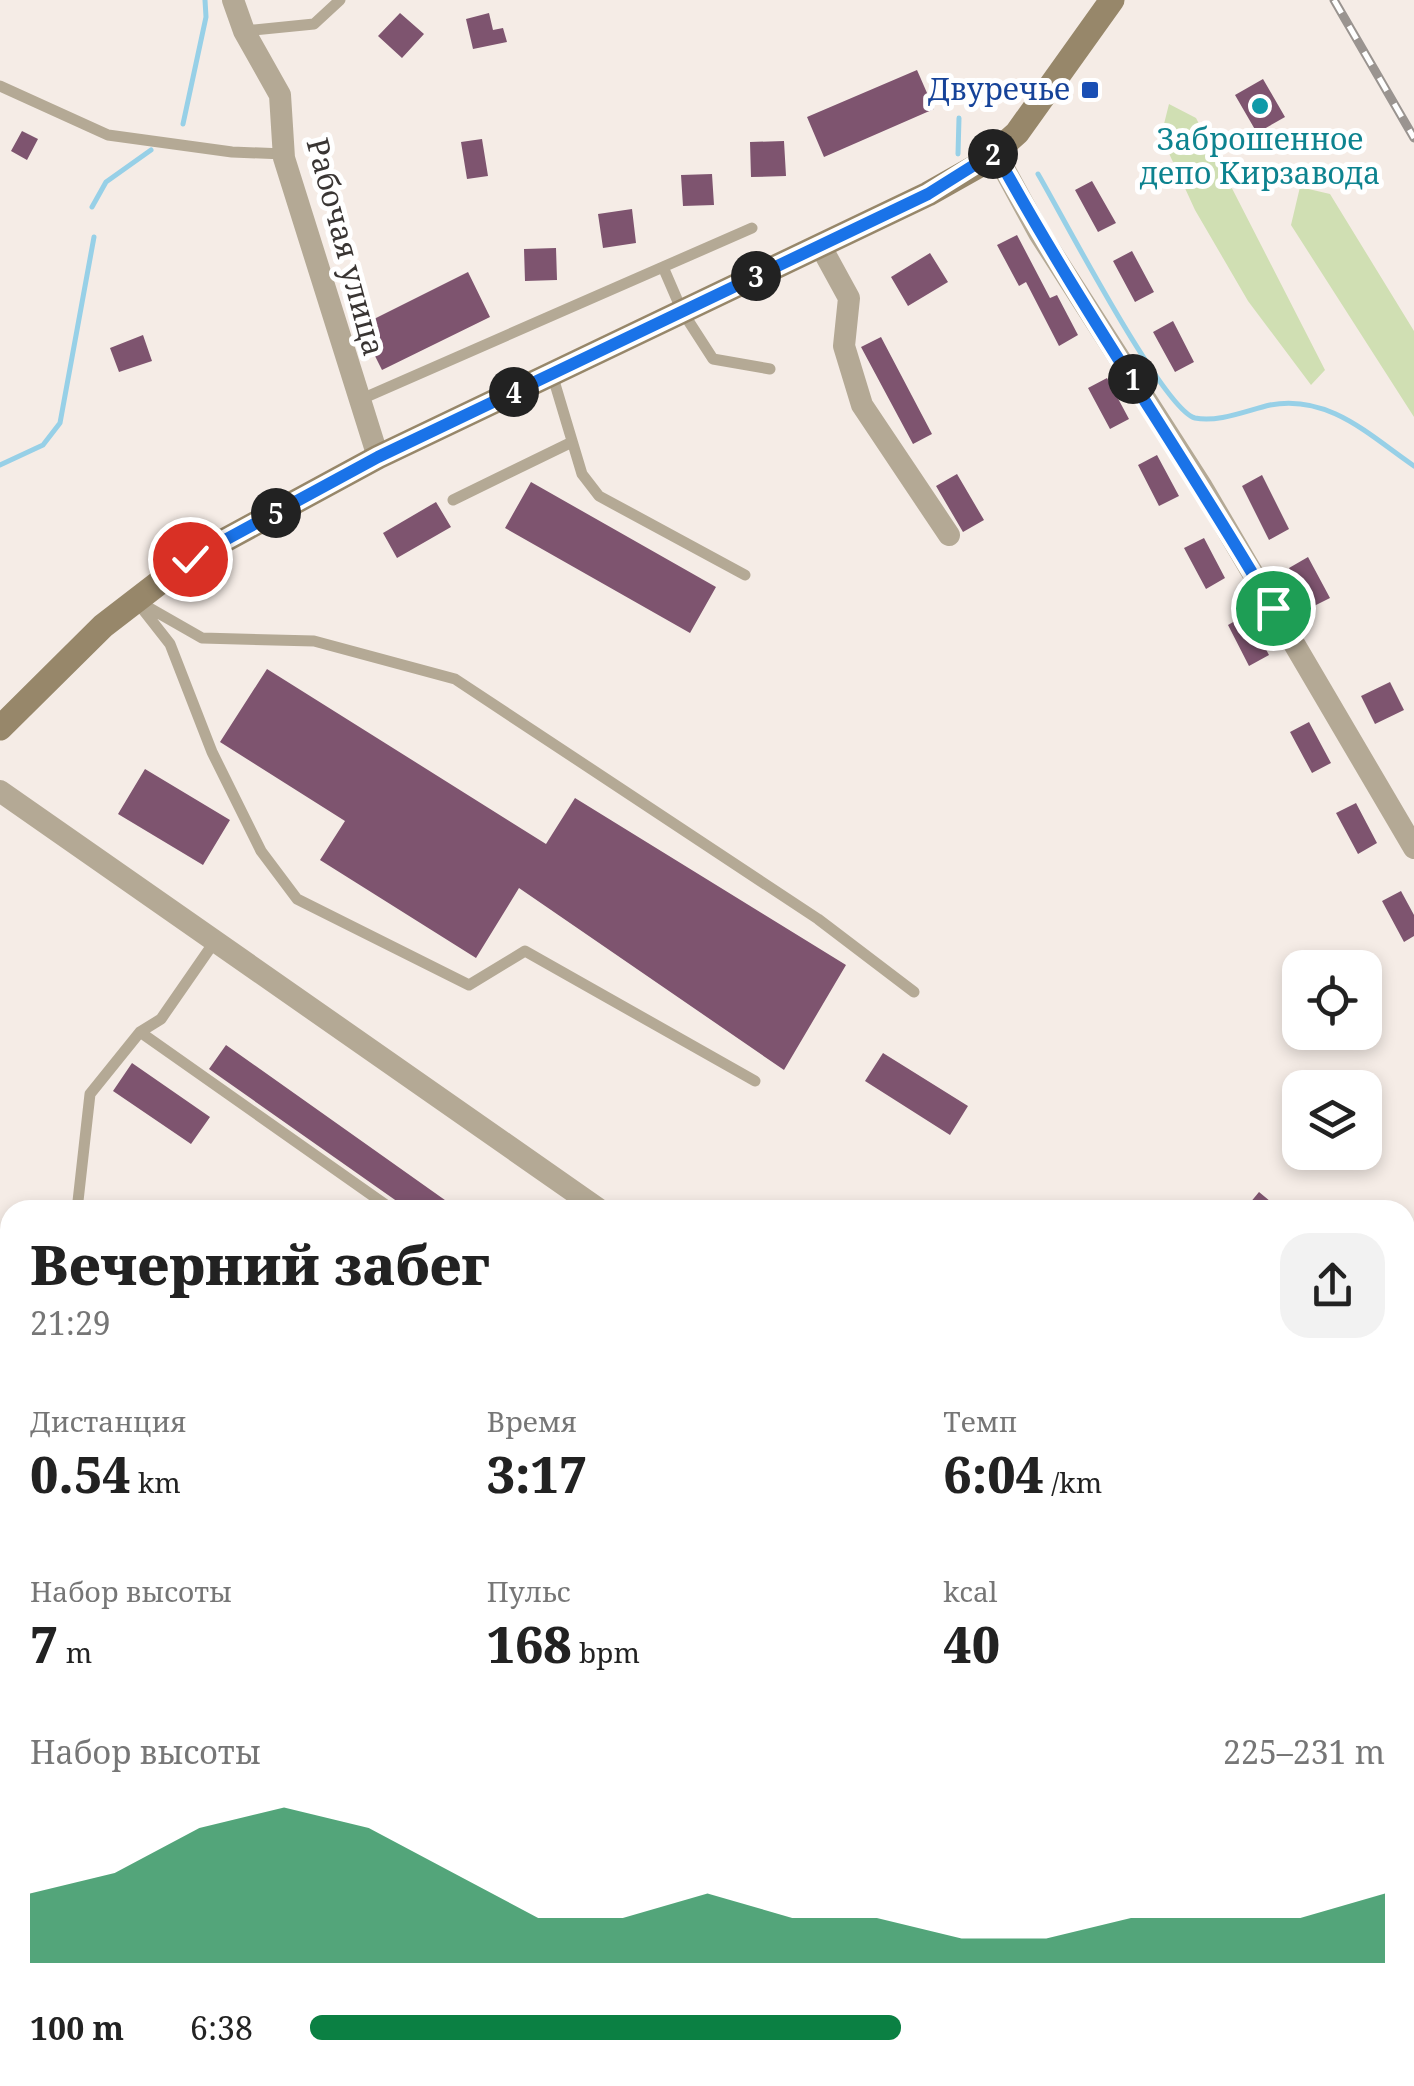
<!DOCTYPE html>
<html lang="ru">
<head>
<meta charset="utf-8">
<style>
	body { margin:0; font-family:"Noto Serif",serif; background:#f2f2f2; color:#222; height:100vh; display:flex; flex-direction:column; font-size:38px; white-space:nowrap }
	* { box-sizing:border-box; margin:0 }
	p { font-size:32px; color:#767676 }
	.icon { flex:none; width:55px; height:55px; fill:none; stroke:currentColor; stroke-width:2; stroke-linecap:round; stroke-linejoin:round }
	.map { position:relative; flex:1; overflow:hidden }
	.panel { position:absolute; left:0px; top:1200px; width:1415px; height:888px; display:flex; flex-direction:column; background:#fff; border-radius:30px 30px 0 0; box-shadow:0 5px 15px #0003 }
	.panel>* { flex:none }
	.controls { position:absolute; left:1282px; top:950px; display:grid; gap:20px }
	.controls a { display:grid; place-items:center; width:100px; height:100px; border-radius:20px; background:#fff; box-shadow:0 5px 15px #0003; font-size:50px }
	.pin { position:absolute; display:grid; place-items:center; width:85px; height:85px; color:#fff; margin:-42px; border:5px solid #fff; border-radius:50%; box-shadow:0 2px 10px #0007 }
	.km { position:absolute; width:50px; height:50px; margin:-25px; border-radius:50%; background:#222; color:#fff; font-size:28px; line-height:50px; text-align:center }
	.round { display:grid; place-items:center; flex:none; width:105px; height:105px; border-radius:30px; background:#f2f2f2 }
	.overview { display:flex; align-items:center; justify-content:space-between; height:170px; padding:0 30px }
	h1 { font-size:55px; font-weight:800; line-height:75px }
	.figures { display:grid; grid-template-columns:repeat(3,1fr); gap:15px; height:170px; padding:10px 30px }
	.figures div { display:grid; align-content:center }
	.figures b { font-size:50px; font-weight:800 }
	.figures small { font-size:28px; font-weight:400 }
	.figures p { font-size:28px }
	.chart { height:280px; padding:20px 30px }
	.chart p { display:flex; justify-content:space-between }
	.chart svg { width:100%; height:180px; margin-top:10px; fill:#0b8043; opacity:.7 }
	ul { padding:0 30px; list-style:none; font-size:32px }
	li { display:grid; grid-template-columns:160px 120px 1fr; align-items:center; height:75px }
	li i { height:25px; border-radius:12px; background:#0b8043 }
	.map>svg:first-child { display:block }
	.green { fill:#d0dfb3 }
	.lines { fill:none; stroke-linecap:round; stroke-linejoin:round }
	.stream { stroke:#97d0e7; stroke-width:5 }
	.building { fill:#7e546f }
	.lane { stroke:#b4a995; stroke-width:11 }
	.street { stroke:#b4a995; stroke-width:22 }
	.secondary { stroke:#97876a; stroke-width:25 }
	.rail-casing { stroke:#9a9490; stroke-width:9 }
	.rail { stroke:#fff; stroke-width:5; stroke-dasharray:15; stroke-linecap:butt }
	.route-casing { stroke:#fff; stroke-width:20 }
	.route { stroke:#1a73e8; stroke-width:12 }
	.transit-dot { fill:#1a4fb4; stroke:#fff; stroke-width:4 }
	.culture-dot { fill:#0f9aa8; stroke:#fff; stroke-width:4 }
	.labels { text-anchor:middle; stroke-width:10; stroke-linejoin:round; paint-order:stroke }
	.transit-label { font-size:30px; fill:#164399; stroke:#fff; text-anchor:end }
	.culture-label { font-size:30px; fill:#0d838f; stroke:#fff }
	.street-label { font-size:30px; fill:#393533; stroke:#fff }
</style>
</head>
<body>
<div class="map">
<svg width="1414" height="2086" viewBox="0 0 1414 2086">
	<rect width="100%" height="100%" fill="#f5ece6"/>
	<path class="green" d="M1169,104L1196,118L1325,370L1311,385L1248,301L1195,210L1161,136Z
		M1300,187L1330,194L1414,331V417L1291,225Z"/>
	<g class="lines">
		<path class="stream" d="M183,124L206,17L205,0
			M958,154L959,118
			M1038,174C1061,213 1163,410 1195,418C1218,423 1248,410 1270,405C1329,394 1370,436 1414,466
			M92,207L106,182L151,150
			M0,465L43,445L60,423L94,237"/>
	</g>
	<path class="building" d="M400,13L424,34L402,58L378,36Z
		M489,13L493,30L503,28L507,42L473,49L466,19Z
		M917,70L934,109L824,157L807,117Z
		M1263,79L1285,117L1257,133L1235,95Z
		M22,131L38,139L27,160L11,151Z
		M482,139L488,176L467,179L461,142Z
		M784,141L786,176L751,177L750,142Z
		M712,174L714,205L683,206L681,175Z
		M1092,181L1116,223L1098,232L1075,190Z
		M632,209L636,243L603,248L598,214Z
		M1017,235L1050,298L1057,295L1078,335L1059,346L1026,282L1019,286L997,245Z
		M556,248L557,280L525,281L524,249Z
		M1132,251L1154,292L1135,302L1113,261Z
		M930,253L948,282L908,306L891,277Z
		M468,272L490,317L382,370L360,326Z
		M1173,321L1194,362L1175,372L1153,332Z
		M143,335L152,361L119,372L110,348Z
		M881,337L932,434L913,444L861,347Z
		M1107,378L1129,419L1110,429L1088,388Z
		M1157,455L1179,496L1159,506L1138,465Z
		M957,474L984,520L963,532L936,486Z
		M1262,475L1289,529L1269,540L1242,486Z
		M531,482L716,587L690,633L505,528Z
		M436,502L451,527L397,558L383,533Z
		M1204,538L1225,578L1206,589L1184,548Z
		M1308,557L1330,598L1310,608L1289,568Z
		M1247,614L1269,655L1249,666L1228,625Z
		M267,669L546,844L575,798L846,965L784,1070L519,888L476,958L320,860L345,821L220,742Z
		M1390,682L1404,710L1375,724L1361,696Z
		M1309,722L1331,763L1312,773L1290,732Z
		M145,769L230,820L203,865L118,814Z
		M1356,803L1377,843L1358,854L1336,813Z
		M1401,891L1414,915V936L1404,942L1382,901Z
		M226,1045L459,1210H402L398,1202L209,1069Z
		M883,1053L968,1106L950,1135L865,1081Z
		M132,1063L210,1117L191,1144L113,1091Z
		M1259,1192L1281,1210H1244Z"/>
	<g class="lines">
		<path class="lane" d="M244,31L314,24L340,0
			M0,86L108,135L232,152L284,154
			M663,267L682,311L713,359L770,369
			M552,374L582,474L599,496L745,575
			M357,401L752,228
			M453,500L572,442
			M139,602L202,638L314,641L455,679L818,919L914,992
			M141,607L170,644L212,752L261,851L297,899L469,985L525,951L755,1081
			M140,1032L393,1210
			M77,1210L90,1094L140,1032L161,1019L215,941
			M1405,1784L1414,1781
			M1276,2078L1285,2086"/>
		<path class="street" d="M233,0L244,31L280,95L284,158L378,457
			M995,152L1039,233L1202,487L1414,848
			M820,245L849,298L844,346L862,405L949,535
			M0,791L600,1210
			M999,2078L1000,2086"/>
		<path class="secondary" d="M0,728L103,626L190,559L378,457L928,194L983,163L1017,133L1112,0"/>
		<defs>
			<path id="rail" d="M1334,0L1414,138"/>
		</defs>
		<use href="#rail" class="rail-casing"/>
		<use href="#rail" class="rail"/>
	</g>
	<g class="lines">
		<defs>
			<path id="route" d="M190,559L378,457L928,194L995,152C1080,308 1183,454 1273,608"/>
		</defs>
		<use href="#route" class="route-casing"/>
		<use href="#route" class="route"/>
	</g>
	<rect class="transit-dot" x="1080" y="80" width="20" height="20" rx="5"/>
	<circle class="culture-dot" cx="1260" cy="106" r="10"/>
	<g class="labels">
		<g class="transit-label">
			<text x="1070" y="100">Двуречье</text>
		</g>
		<g class="culture-label">
			<text x="1260" y="150">Заброшенное<tspan x="1260" dy="34">депо Кирзавода</tspan></text>
		</g>
		<g class="street-label">
			<text transform="translate(345 247) rotate(75)" y="10">Рабочая улица</text>
		</g>
	</g>
</svg>
<div class="controls">
<a><svg class="icon" aria-label="locate" viewBox="0 0 24 24"><circle cx="12" cy="12" r="6"/><path d="M12 2v4M12 18v4M2 12h4M18 12h4"/></svg></a>
<a><svg class="icon" aria-label="layers" viewBox="0 0 24 24"><path d="M12 4l9 5-9 5-9-5zM3 14l9 5 9-5"/></svg></a>
</div>
<div class="pin" style="left:1273px;top:608px;background:#1e9e55"><svg class="icon" aria-label="arrive" viewBox="0 0 24 24"><path d="M6 21V4h12l-3 4 3 4H6"/></svg></div>
<div class="pin" style="left:190px;top:559px;background:#d93025"><svg class="icon" aria-label="check" viewBox="0 0 24 24"><path d="M5 12l5 5 9-10"/></svg></div>
<b class="km" style="left:1133px;top:379px">1</b>
<b class="km" style="left:993px;top:154px">2</b>
<b class="km" style="left:756px;top:276px">3</b>
<b class="km" style="left:514px;top:392px">4</b>
<b class="km" style="left:276px;top:513px">5</b>
<section class="panel">
<div class="overview"><div><h1>Вечерний забег</h1><p>21:29</p></div><a class="round"><svg class="icon" aria-label="share" viewBox="0 0 24 24"><path d="M12 15V3M7 8l5-5 5 5M5 13v7h14v-7"/></svg></a></div>
<div class="figures">
<div><p>Дистанция</p><b>0.54<small> km</small></b></div>
<div><p>Время</p><b>3:17</b></div>
<div><p>Темп</p><b>6:04<small> /km</small></b></div>
</div>
<div class="figures">
<div><p>Набор высоты</p><b>7<small> m</small></b></div>
<div><p>Пульс</p><b>168<small> bpm</small></b></div>
<div><p>kcal</p><b>40</b></div>
</div>
<div class="chart"><p><span>Набор высоты</span>225–231 m</p>
<svg viewBox="0 0 160 44" preserveAspectRatio="none"><path d="M0 44V27L10 22L20 11L30 6L40 11L50 22L60 33L70 33L80 27L90 33L100 33L110 38L120 38L130 33L140 33L150 33L160 27V44z"/></svg>
</div>
<ul>
<li><b>100 m</b>6:38<i style="width:55%"></i></li>
</ul>
</section>
</div>
</body>
</html>
